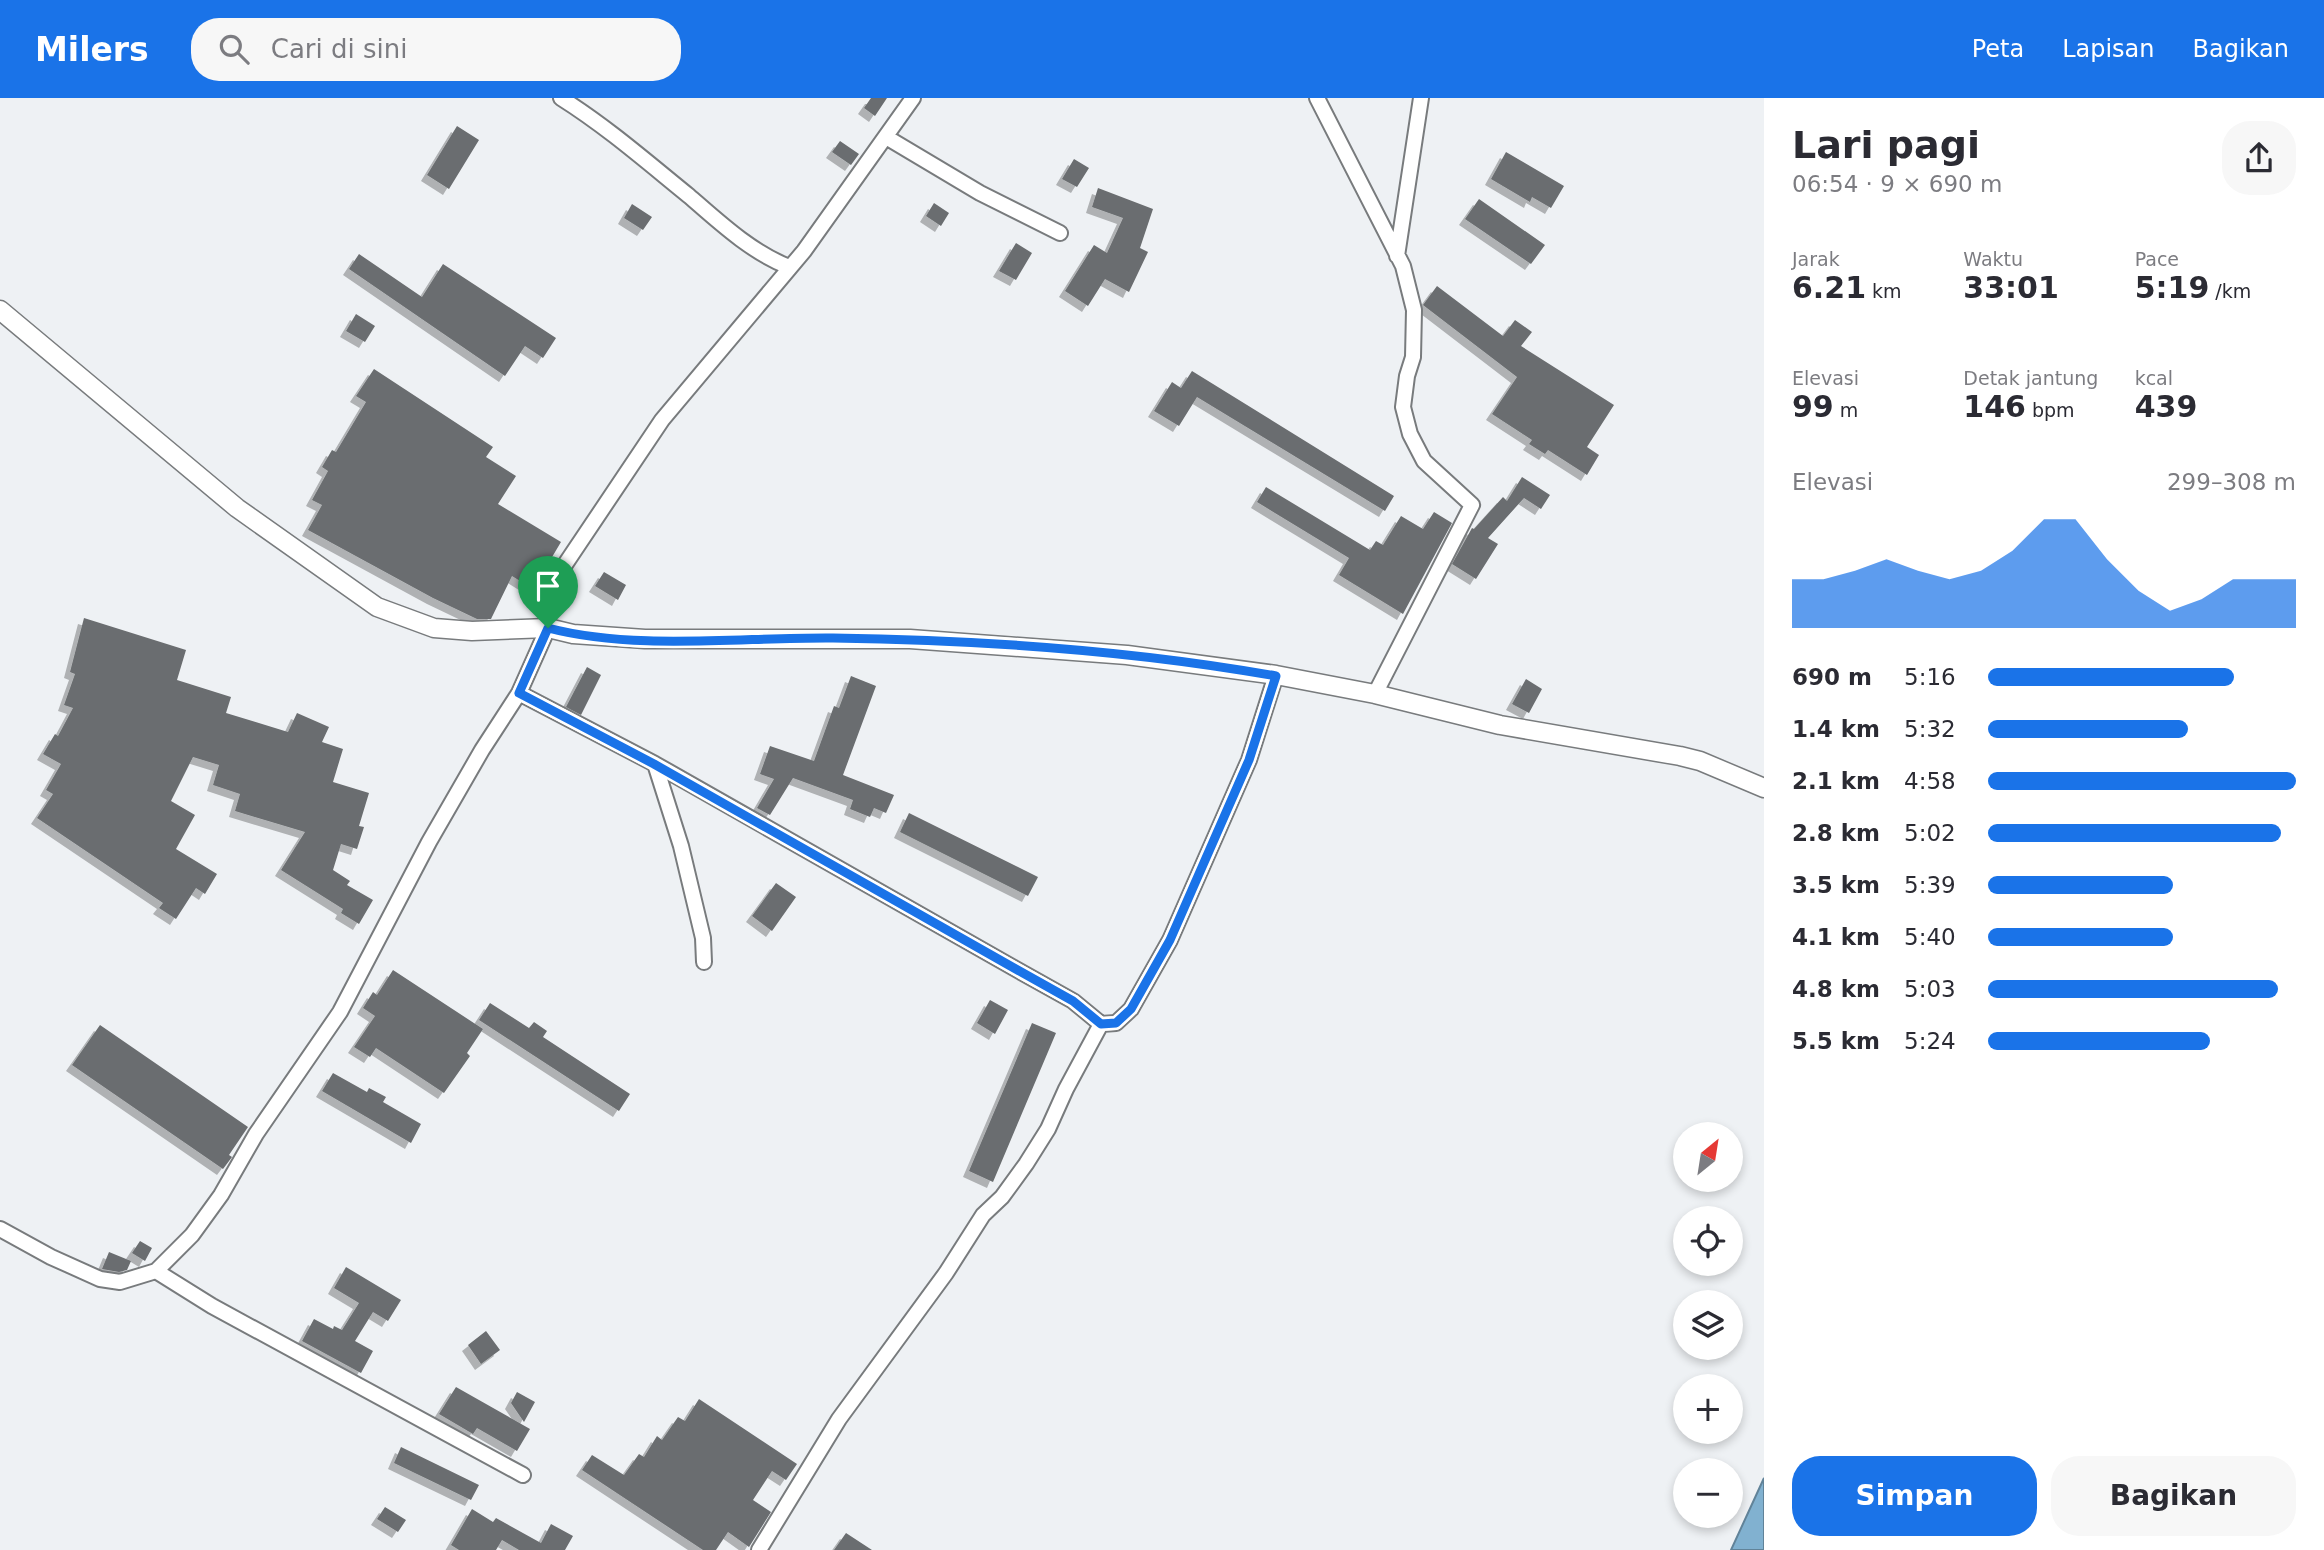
<!DOCTYPE html>
<html lang="id">
<head>
<meta charset="utf-8">
<style>
	body { margin:0; font-family:"DejaVu Sans",sans-serif; background:#f7f7f7; color:#2b2b33; height:100vh; display:flex; flex-direction:column; font-size:26px; white-space:nowrap }
	* { box-sizing:border-box; margin:0 }
	p { font-size:23px; color:#7c7c81 }
	.icon { flex:none; width:38px; height:38px; fill:none; stroke:currentColor; stroke-width:2; stroke-linecap:round; stroke-linejoin:round }
	.map { position:relative; flex:1; overflow:hidden }
	.drawer { display:flex; flex-direction:column; background:#fff; width:560px }
	.drawer>* { flex:none }
	.needle { width:46px; rotate:30deg }
	.fabs { position:absolute; left:1673px; top:1024px; display:grid; gap:14px }
	.fabs a { display:grid; place-items:center; width:70px; height:70px; border-radius:50%; background:#fff; box-shadow:0 4px 10px #0003; font-size:35px }
	.pin { position:absolute; display:grid; place-items:center; width:60px; height:60px; color:#fff; margin:-72px -30px; border-radius:50% 50% 50% 0; rotate:-45deg; box-shadow:0 0 7px #0007 }
	.pin .icon { rotate:45deg }
	.round { display:grid; place-items:center; flex:none; width:74px; height:74px; border-radius:28px; background:#f7f7f7 }
	.headline { display:flex; align-items:center; justify-content:space-between; height:119px; padding:0 28px }
	h1 { font-size:38px; font-weight:700; line-height:52px }
	.stats { display:grid; grid-template-columns:repeat(3,1fr); gap:10px; height:119px; padding:7px 28px }
	.stats div { display:grid; align-content:center }
	.stats b { font-size:30px; font-weight:700 }
	.stats small { font-size:19px; font-weight:400 }
	.stats p { font-size:19px }
	.chart { height:196px; padding:14px 28px }
	.chart p { display:flex; justify-content:space-between }
	.chart svg { width:100%; height:126px; margin-top:7px; fill:#1a73e8; opacity:.7 }
	.cta { display:flex; gap:14px; margin-top:auto; padding:14px 28px }
	.cta a { flex:1; height:80px; border-radius:28px; background:#1a73e8; color:#fff; font-size:28px; font-weight:700; line-height:80px; text-align:center }
	.cta a+a { background:#f7f7f7; color:#2b2b33 }
	ul { padding:0 28px; list-style:none; font-size:23px }
	li { display:grid; grid-template-columns:112px 84px 1fr; align-items:center; height:52px }
	li i { height:18px; border-radius:9px; background:#1a73e8 }
	header { display:flex; align-items:center; gap:42px; box-sizing:border-box; height:98px; padding:0 35px; background:#1a73e8; color:#fff }
	header strong { font-size:33px }
	nav { display:flex; gap:38px; margin-inline-start:auto; font-size:24px }
	.search { width:490px; height:63px; background:#f7f7f7; display:flex; align-items:center; gap:18px; box-sizing:border-box; padding:0 24px; border-radius:28px; color:#7c7c81; font-size:26px }
	main { display:flex; flex:1; min-height:0 }
	.map>svg:first-child { display:block }
	.water { fill:#81b1d0; stroke:#618399; stroke-width:2 }
	.building { fill:#6a6d6f; filter:url(#shadow) }
	.lines { fill:none; stroke-linecap:round; stroke-linejoin:round }
	.minor-casing { stroke:#787b7d; stroke-width:18 }
	.tertiary-casing { stroke:#787b7d; stroke-width:21 }
	.minor { stroke:#fff; stroke-width:14 }
	.tertiary { stroke:#fff; stroke-width:18 }
	.route-casing { stroke:#fff; stroke-width:14 }
	.route { stroke:#1a73e8; stroke-width:9 }
</style>
</head>
<body>
<header>
<strong>Milers</strong>
<div class="search"><svg class="icon" aria-label="search" viewBox="0 0 24 24"><circle cx="10" cy="10" r="6"/><path d="M15 15l6 6"/></svg>Cari di sini</div>
<nav><a>Peta</a><a>Lapisan</a><a>Bagikan</a></nav>
</header>
<main>
<div class="map">
<svg width="1764" height="1452" viewBox="0 0 1764 1452">
	<defs>
		<filter id="shadow"><feDropShadow dx="-6" dy="6" stdDeviation="0" flood-color="#0004"/></filter>
	</defs>
	<rect width="100%" height="100%" fill="#eef1f4"/>
	<path class="water" d="M1764,1380V1452H1731Z"/>
	<path class="building" d="M871,0H887L875,18L864,10Z
		M457,28L479,42L449,91L427,77Z
		M840,43L859,56L851,67L832,54Z
		M1506,54L1564,88L1551,110L1532,99L1530,104L1491,81Z
		M1074,61L1089,70L1077,89L1062,81Z
		M1098,90L1153,111L1140,150L1148,154L1129,194L1105,181L1088,208L1065,193L1094,147L1107,155L1123,120L1092,109Z
		M1479,101L1545,147L1531,166L1465,121Z
		M934,105L949,115L941,128L926,118Z
		M632,106L652,119L643,132L624,120Z
		M1016,145L1032,155L1016,182L999,173Z
		M359,156L422,199L443,166L556,240L543,260L525,248L505,278L349,171Z
		M1437,188L1503,238L1515,222L1532,234L1521,248L1614,307L1587,349L1599,357L1587,377L1548,352L1545,356L1529,346L1532,342L1492,316L1517,279L1423,207Z
		M356,216L375,228L365,244L346,233Z
		M374,271L493,349L486,359L516,378L498,406L561,444L533,491L512,478L491,521H477L433,500L308,432L322,407L312,402L328,373L322,369L332,352L336,354L366,304L356,298Z
		M1192,273L1394,398L1385,413L1197,299L1179,328L1154,313L1172,284L1181,290Z
		M1522,379L1550,397L1541,411L1524,400L1488,440L1498,446L1476,481L1452,466L1472,430L1474,431L1503,399L1507,403Z
		M1266,389L1370,452L1376,443L1383,447L1401,418L1423,431L1434,414L1452,425L1403,516L1339,477L1349,460L1257,404Z
		M604,474L626,487L618,502L595,488Z
		M84,520L186,552L177,582L231,599L226,615L288,634L297,615L329,629L322,644L343,651L333,684L369,695L359,728L364,729L357,751L341,746L333,772L350,783L347,787L373,802L359,826L341,815L343,811L281,772L305,734L235,713L240,696L213,687L219,667L193,659L171,703L195,717L176,751L217,776L205,796L196,790L176,821L159,810L163,805L37,720L53,696L46,692L61,666L43,656L55,636L58,638L73,610L64,607L75,576L70,574Z
		M587,569L601,577L581,617L566,609Z
		M851,578L876,588L843,677L894,697L886,715L874,710L870,719L850,711L853,702L793,680L770,717L757,710L774,681L760,676L770,648L814,663L834,608L839,610Z
		M1526,581L1542,591L1529,615L1512,606Z
		M909,715L1038,779L1028,798L900,734Z
		M776,785L796,799L772,833L752,818Z
		M393,872L483,931L467,955L470,958L444,995L376,950L370,959L354,949L375,918L363,910L373,894L377,897Z
		M990,902L1008,912L995,936L977,925Z
		M490,905L529,930L534,924L547,933L543,939L630,996L619,1013L479,922Z
		M1032,925L1056,935L993,1084L969,1073Z
		M100,927L248,1029L229,1057L232,1059L223,1071L72,967Z
		M333,975L367,994L369,990L386,999L383,1004L421,1026L411,1045L322,993Z
		M140,1143L152,1150L145,1163L132,1155Z
		M109,1154L131,1163L127,1172L119,1174L102,1171Z
		M346,1169L401,1202L388,1223L373,1214L355,1243L373,1253L361,1275L302,1243L314,1221L333,1231L334,1228L342,1232L359,1205L334,1190Z
		M486,1233L500,1252L481,1266L468,1247Z
		M456,1289L530,1331L517,1353L477,1330L473,1336L439,1316Z
		M517,1294L535,1304L524,1324L511,1305Z
		M699,1301L797,1366L786,1382L772,1373L753,1402L771,1414L749,1449L728,1434L716,1452H703L582,1372L592,1357L624,1377L639,1356L644,1359L657,1338L662,1342L678,1319L685,1323Z
		M401,1349L479,1387L471,1402L394,1365Z
		M385,1409L406,1422L398,1434L377,1421Z
		M472,1411L493,1424L496,1420L541,1445L551,1426L573,1438L565,1452H519L502,1442L496,1452H459L451,1447Z
		M846,1435L872,1452H834Z"/>
	<g class="lines">
		<defs>
			<path id="minor" d="M561,0C607,29 647,64 689,98C720,125 751,154 789,169
				M1317,0L1403,168L1414,212L1413,259L1407,278L1403,309L1410,336L1424,363L1472,407L1375,596
				M886,39L980,95L1060,135
				M1397,158L1421,0
				M519,595L655,666L1014,870L1073,903L1101,926L1116,925L1131,911L1170,842L1249,662L1276,577
				M655,666L681,748L703,840L704,864
				M0,1131L51,1159L100,1181L120,1184L156,1173L192,1137L221,1097L256,1036L340,914L429,744L482,652L519,595L548,530V500L558,477L662,322L804,153L913,0
				M156,1173L212,1208L523,1377
				M759,1452L839,1321L946,1175L983,1117L1002,1099L1026,1066L1048,1031L1066,991L1101,926"/>
			<path id="tertiary" d="M0,212L237,410L377,509L434,530L472,533L548,530L573,536L645,541H910L1127,557L1276,577L1375,596L1500,627L1680,658L1700,663L1764,690"/>
		</defs>
		<use href="#minor" class="minor-casing"/>
		<use href="#tertiary" class="tertiary-casing"/>
		<use href="#minor" class="minor"/>
		<use href="#tertiary" class="tertiary"/>
	</g>
	<g class="lines">
		<defs>
			<path id="route" d="M548,530C636,553 742,539 833,540C981,542 1130,552 1276,578L1249,662L1170,842L1131,911L1116,925L1101,926L1073,903L1014,870L654,666L519,595Z"/>
		</defs>
		<use href="#route" class="route-casing"/>
		<use href="#route" class="route"/>
	</g>
</svg>
<div class="fabs">
<a><svg class="needle" viewBox="-14 -14 28 28"><path d="M0-13l5 13h-10z" fill="#e53935"/><path d="M0 13l5-13h-10z" fill="#7c7c81"/></svg></a>
<a><svg class="icon" aria-label="locate" viewBox="0 0 24 24"><circle cx="12" cy="12" r="6"/><path d="M12 2v4M12 18v4M2 12h4M18 12h4"/></svg></a>
<a><svg class="icon" aria-label="layers" viewBox="0 0 24 24"><path d="M12 4l9 5-9 5-9-5zM3 14l9 5 9-5"/></svg></a>
<a>+</a>
<a>−</a>
</div>
<div class="pin" style="left:548px;top:530px;background:#1e9e55"><svg class="icon" aria-label="arrive" viewBox="0 0 24 24"><path d="M6 21V4h12l-3 4 3 4H6"/></svg></div>
</div>
<section class="drawer">
<div class="headline"><div><h1>Lari pagi</h1><p>06:54 · 9 × 690 m</p></div><a class="round"><svg class="icon" aria-label="share" viewBox="0 0 24 24"><path d="M12 15V3M7 8l5-5 5 5M5 13v7h14v-7"/></svg></a></div>
<div class="stats">
<div><p>Jarak</p><b>6.21<small> km</small></b></div>
<div><p>Waktu</p><b>33:01</b></div>
<div><p>Pace</p><b>5:19<small> /km</small></b></div>
</div>
<div class="stats">
<div><p>Elevasi</p><b>99<small> m</small></b></div>
<div><p>Detak jantung</p><b>146<small> bpm</small></b></div>
<div><p>kcal</p><b>439</b></div>
</div>
<div class="chart"><p><span>Elevasi</span>299–308 m</p>
<svg viewBox="0 0 160 44" preserveAspectRatio="none"><path d="M0 44V27L10 27L20 24L30 20L40 24L50 27L60 24L70 17L80 6L90 6L100 20L110 31L120 38L130 34L140 27L150 27L160 27V44z"/></svg>
</div>
<ul>
<li><b>690 m</b>5:16<i style="width:80%"></i></li>
<li><b>1.4 km</b>5:32<i style="width:65%"></i></li>
<li><b>2.1 km</b>4:58<i style="width:100%"></i></li>
<li><b>2.8 km</b>5:02<i style="width:95%"></i></li>
<li><b>3.5 km</b>5:39<i style="width:60%"></i></li>
<li><b>4.1 km</b>5:40<i style="width:60%"></i></li>
<li><b>4.8 km</b>5:03<i style="width:94%"></i></li>
<li><b>5.5 km</b>5:24<i style="width:72%"></i></li>
</ul>
<div class="cta"><a>Simpan</a><a>Bagikan</a></div>
</section>
</main>
</body>
</html>
